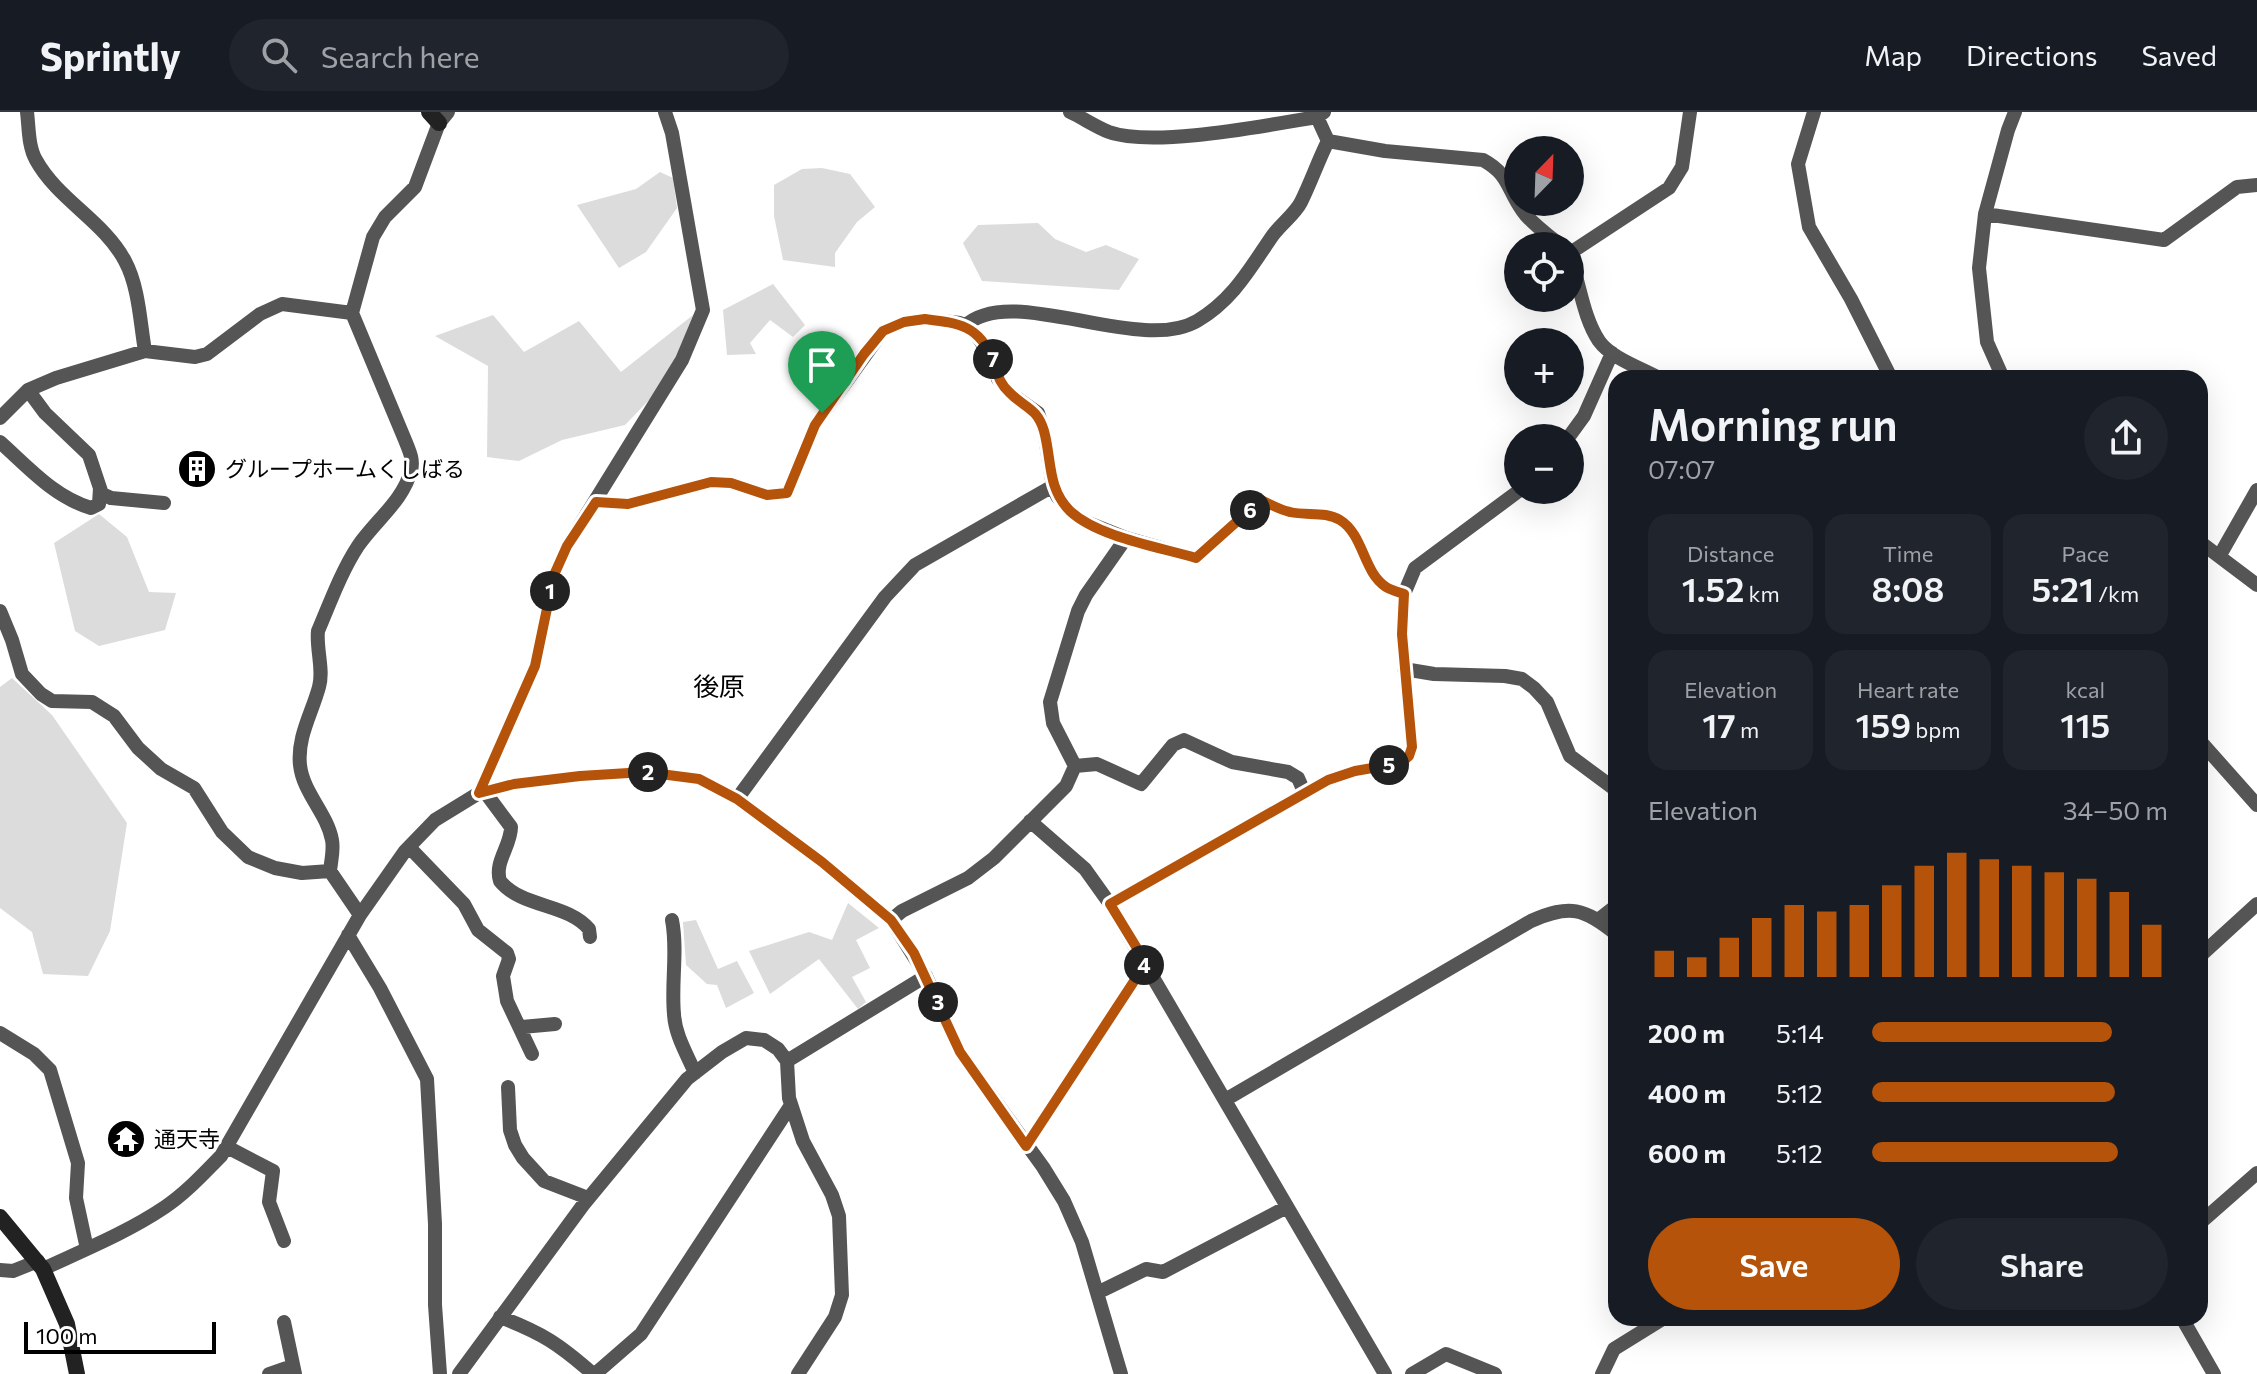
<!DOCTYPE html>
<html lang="en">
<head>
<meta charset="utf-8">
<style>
	body { margin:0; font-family:Commissioner,"Noto Sans JP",sans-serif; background:#20242c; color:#f1f3f6; height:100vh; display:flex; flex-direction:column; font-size:30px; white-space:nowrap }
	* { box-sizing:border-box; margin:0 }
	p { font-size:26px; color:#9ea1a6 }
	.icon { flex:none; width:44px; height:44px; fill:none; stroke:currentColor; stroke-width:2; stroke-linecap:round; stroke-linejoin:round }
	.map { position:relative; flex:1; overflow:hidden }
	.panel { position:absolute; left:1608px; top:258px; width:600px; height:956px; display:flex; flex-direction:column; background:#171b24; border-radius:24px; box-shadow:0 8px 32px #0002 }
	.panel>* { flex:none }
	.needle { width:52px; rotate:23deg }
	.buttons { position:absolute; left:1504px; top:24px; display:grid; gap:16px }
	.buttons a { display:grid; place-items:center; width:80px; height:80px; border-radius:50%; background:#171b24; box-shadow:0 8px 32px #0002; font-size:40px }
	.scale { position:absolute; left:24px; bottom:20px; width:192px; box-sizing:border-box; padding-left:8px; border:4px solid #000; border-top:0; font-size:22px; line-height:28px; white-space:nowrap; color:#000; -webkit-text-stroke:6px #fff; paint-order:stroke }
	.pin { position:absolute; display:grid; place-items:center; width:68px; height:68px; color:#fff; margin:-82px -34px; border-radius:50% 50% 50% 0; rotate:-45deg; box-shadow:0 0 8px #0007 }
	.pin .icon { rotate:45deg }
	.km { position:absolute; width:40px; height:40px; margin:-20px; border-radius:50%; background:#222; color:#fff; font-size:22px; line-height:40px; text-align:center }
	.round { display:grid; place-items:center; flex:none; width:84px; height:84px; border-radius:42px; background:#20242c }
	.overview { display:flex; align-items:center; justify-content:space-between; height:136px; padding:0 40px }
	h1 { font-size:44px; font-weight:600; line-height:60px }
	.figures { display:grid; grid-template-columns:repeat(3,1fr); gap:12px; height:136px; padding:8px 40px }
	.figures div { display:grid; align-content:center; border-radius:20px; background:#20242c; text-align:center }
	.figures b { font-size:34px; font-weight:600 }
	.figures small { font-size:22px; font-weight:400 }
	.figures p { font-size:22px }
	.chart { height:224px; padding:16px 40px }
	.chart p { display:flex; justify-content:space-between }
	.chart svg { width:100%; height:144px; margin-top:8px; stroke:#b45309; stroke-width:6 }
	.action { display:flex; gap:16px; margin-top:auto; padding:16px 40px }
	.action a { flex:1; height:92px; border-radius:48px; background:#b45309; color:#fff; font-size:32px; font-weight:600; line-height:92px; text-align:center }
	.action a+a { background:#20242c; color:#f1f3f6 }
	ul { padding:0 40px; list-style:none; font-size:26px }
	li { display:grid; grid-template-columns:128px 96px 1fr; align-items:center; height:60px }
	li i { height:20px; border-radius:10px; background:#b45309 }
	header { display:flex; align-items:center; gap:48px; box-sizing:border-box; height:112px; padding:0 40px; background:#171b24; border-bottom:2px solid #363941 }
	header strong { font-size:38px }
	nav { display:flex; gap:44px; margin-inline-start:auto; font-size:28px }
	.search { width:560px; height:72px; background:#20242c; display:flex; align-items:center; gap:20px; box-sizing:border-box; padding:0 28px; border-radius:44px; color:#9ea1a6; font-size:30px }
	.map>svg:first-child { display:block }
	.green { fill:#dcdcdc }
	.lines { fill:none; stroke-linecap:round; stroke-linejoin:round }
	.street { stroke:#555; stroke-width:14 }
	.secondary { stroke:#222; stroke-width:16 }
	.route-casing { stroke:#fff; stroke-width:16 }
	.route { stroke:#b45309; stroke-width:10 }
	.labels { text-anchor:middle; stroke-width:6; stroke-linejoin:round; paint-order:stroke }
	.poi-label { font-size:22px; fill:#000; stroke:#fff; text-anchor:start }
	.quarter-label { font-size:26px; fill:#000; stroke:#fff }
</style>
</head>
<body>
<header>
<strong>Sprintly</strong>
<div class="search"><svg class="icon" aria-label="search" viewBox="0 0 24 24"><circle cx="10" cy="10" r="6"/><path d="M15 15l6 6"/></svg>Search here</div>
<nav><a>Map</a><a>Directions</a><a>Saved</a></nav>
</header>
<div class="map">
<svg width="2257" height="1262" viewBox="0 0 2257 1262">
	<rect width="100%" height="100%" fill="#fff"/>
	<path class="green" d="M822,56L850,62L875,95L857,110L835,141V155L783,148L774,104V73L802,57Z
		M660,60L673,66L677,96L646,140L619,156L577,93L636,77Z
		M1038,111L1055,127L1086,140L1106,133L1139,147L1119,178L982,169L963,131L978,113Z
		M773,172L805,213L793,225L770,208L750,231L756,242L727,243L723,198Z
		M493,203L524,240L579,209L621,260L693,203L676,246L651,286L625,313L562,328L519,349L487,345L488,254L435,224Z
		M99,402L127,425L149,480L176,481L165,518L99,534L75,519L54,431Z
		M12,566L52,603L127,711L110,819L88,864L43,862L32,820L0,796V575Z
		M848,791L879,816L856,828L870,856L852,865L866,890L858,897L819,847L770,882L749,839L809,820L832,828Z
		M696,808L718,857L737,849L754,881L726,896L717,873L707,872L686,853L683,810Z"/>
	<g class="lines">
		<path class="street" d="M27,0C29,15 28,34 36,48C58,88 104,109 125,149C139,175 140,210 145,239
			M1070,0C1083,6 1096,15 1109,20C1154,36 1267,13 1317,5L1324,0
			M1814,0L1798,52L1809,115L1851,187L1891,266
			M1317,5L1328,29L1385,39L1483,48C1509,62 1507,77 1522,98C1532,113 1548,122 1561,134
			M1985,102L2164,128L2237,75L2257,73
			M1570,141L1669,76L1682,55L1690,0
			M1570,145C1580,172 1583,205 1599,229C1611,246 1641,256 1659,266
			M965,214C1011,170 1138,243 1197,209C1234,187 1250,156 1273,123C1281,112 1295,102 1301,90C1311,70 1318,49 1328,29
			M2003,266L1987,230L1979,156L1985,102L2008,18L2015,0
			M28,278L45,301L89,343L102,382L111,386L164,391
			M0,306L28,278L56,266L145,239L195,245L207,242L260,202L282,192L352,201
			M1568,326L1584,304L1612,241
			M0,330C28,355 54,385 91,396L99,392L100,376
			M596,390L628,392L711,370L731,371L767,383L787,381L815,313L883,219L904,210L925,207L960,211L975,221L993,247L998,267L1011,282L1038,301L1044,319L1053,374L1057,384L1072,401L1086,410L1126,426L1196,446L1261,388C1270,392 1280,398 1290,400C1307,404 1325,398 1340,408C1364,423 1363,460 1386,475C1391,478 1398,480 1404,482
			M2200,430L2257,473
			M2220,443L2257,378
			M0,499L12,528L22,562L41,582L52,589L92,590L114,604L138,636L161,657L194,676L222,720L248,745L275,756L302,761L330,759
			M1404,557L1434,562L1505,564L1522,567L1534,576L1547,590L1570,644L1616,678
			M2200,629L2257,693
			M1075,654L1097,652L1141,672L1173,633L1184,628L1232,650L1288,660L1298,666L1305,682
			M1075,654L1053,611L1050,590L1078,499L1086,483L1126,426
			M485,680L511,715C511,734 494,750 500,769C522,796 567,791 589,817L590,825
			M479,681L535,554L554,463L567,434L682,248L703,198L672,21L665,0
			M737,687L885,485L915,453L1053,374
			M1030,709L1085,757L1110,792L1385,1262
			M409,735L464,792L478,818L507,841L509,847L503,864L507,889L532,942
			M1110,792L1328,668L1355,659L1401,651L1409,644L1412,635L1402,522L1404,482L1415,456L1520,378
			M360,803L330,759C331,749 334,738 332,728C327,701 303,681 300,653C297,625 312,601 319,575C324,558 316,537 318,519C330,491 341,460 358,434C375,409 404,388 411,358C414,348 409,338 405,328L352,201L373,125L385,105L415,75L439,11L448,0
			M672,808C678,839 671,870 674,902C675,923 687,942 695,961
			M891,808L902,799L968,766L994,746L1066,674L1075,654
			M1598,808L1616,794
			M348,823L380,876L427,967L435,1112V1193L440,1262
			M2200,844L2257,792
			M522,915L555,912
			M0,921L34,942L50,958L78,1051L76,1086L87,1137
			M787,949L926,864
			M508,975L510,1018L515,1033L523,1046L544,1069L588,1086
			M1225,988L1531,809C1570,792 1584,796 1616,822
			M1026,1034L1146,851
			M227,1035L273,1059L269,1090L284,1129
			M2200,1111L2257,1061
			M43,1157C84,1138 128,1120 165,1095C186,1081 203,1062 221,1044L360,803L405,739L435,708L479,681L514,672L580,664L645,660L699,667L737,687L822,750L891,808L926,864L960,940L1043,1055L1064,1089L1082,1130L1121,1262
			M0,1158L13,1159L38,1149
			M1097,1181L1146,1157L1163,1160L1287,1095
			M500,1205C542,1221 559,1232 593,1262
			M2182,1206L2214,1262
			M284,1210L295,1262
			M269,1262L292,1254
			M459,1262L583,1093L687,967L722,940L746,926L764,928L778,937L787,949L789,986L803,1029L832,1083L839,1104L842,1183L835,1205L798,1262
			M595,1262L641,1222L791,993
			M1412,1262L1446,1242L1495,1262
			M1602,1262L1614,1237L1664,1206"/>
		<path class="secondary" d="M429,0L439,11
			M0,1105L43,1157L67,1212L77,1262"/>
	</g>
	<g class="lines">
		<defs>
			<path id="route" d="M925,207C958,211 979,213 993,248C998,261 998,270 1009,280C1024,296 1037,295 1044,319C1052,348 1047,376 1070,399C1098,425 1159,435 1196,446L1261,388C1270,392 1280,398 1290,400C1307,404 1325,399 1340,408C1364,423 1363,460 1386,475C1391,478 1398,480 1404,482L1402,522L1412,635L1409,644L1401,651L1355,659L1328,668L1110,792L1146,851L1026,1034L960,940L914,841L891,808L822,750L737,687L699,667L645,660L580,664L514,672L479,681L535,554L554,463L567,434L596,390L628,392L711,370L731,371L767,383L787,381L815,313L864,242L883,219L904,210Z"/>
		</defs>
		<use href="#route" class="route-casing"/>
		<use href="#route" class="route"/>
	</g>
	<defs>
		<symbol id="building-disc" viewBox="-11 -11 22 22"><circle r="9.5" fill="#000" stroke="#fff"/><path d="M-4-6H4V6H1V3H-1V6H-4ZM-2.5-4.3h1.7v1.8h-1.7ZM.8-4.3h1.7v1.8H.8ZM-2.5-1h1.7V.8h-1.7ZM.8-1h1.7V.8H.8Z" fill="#fff"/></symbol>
		<symbol id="temple-disc" viewBox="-11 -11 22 22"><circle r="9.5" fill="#000" stroke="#fff"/><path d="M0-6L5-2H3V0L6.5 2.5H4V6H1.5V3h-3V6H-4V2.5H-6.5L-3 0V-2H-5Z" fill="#fff"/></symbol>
	</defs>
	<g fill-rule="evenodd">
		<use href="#building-disc" x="175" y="335" width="44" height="44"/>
		<use href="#temple-disc" x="104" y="1005" width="44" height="44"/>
	</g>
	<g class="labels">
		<g class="poi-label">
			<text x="225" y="365">グループホームくしばる</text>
			<text x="154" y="1035">通天寺</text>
		</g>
		<g class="quarter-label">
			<text x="719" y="584">後原</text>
		</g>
	</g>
</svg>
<div class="buttons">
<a><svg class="needle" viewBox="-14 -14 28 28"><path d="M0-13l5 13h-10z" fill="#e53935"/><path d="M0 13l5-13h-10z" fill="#9ea1a6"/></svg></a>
<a><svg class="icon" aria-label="locate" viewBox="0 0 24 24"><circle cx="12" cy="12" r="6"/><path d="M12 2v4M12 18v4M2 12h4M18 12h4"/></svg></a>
<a>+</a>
<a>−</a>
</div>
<div class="scale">100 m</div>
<div class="pin" style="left:822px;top:301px;background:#1e9e55"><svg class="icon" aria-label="arrive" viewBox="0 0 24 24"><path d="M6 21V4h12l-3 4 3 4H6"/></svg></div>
<b class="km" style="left:550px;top:479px">1</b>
<b class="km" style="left:648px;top:660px">2</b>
<b class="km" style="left:938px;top:890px">3</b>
<b class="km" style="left:1144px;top:853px">4</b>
<b class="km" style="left:1389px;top:653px">5</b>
<b class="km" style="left:1250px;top:398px">6</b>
<b class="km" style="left:993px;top:247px">7</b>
<section class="panel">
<div class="overview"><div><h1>Morning run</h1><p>07:07</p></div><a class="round"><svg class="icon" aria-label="share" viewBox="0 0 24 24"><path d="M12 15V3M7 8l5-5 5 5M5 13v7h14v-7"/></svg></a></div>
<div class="figures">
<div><p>Distance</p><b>1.52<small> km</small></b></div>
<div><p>Time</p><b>8:08</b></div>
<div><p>Pace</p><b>5:21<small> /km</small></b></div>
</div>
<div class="figures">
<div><p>Elevation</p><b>17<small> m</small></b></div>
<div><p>Heart rate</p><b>159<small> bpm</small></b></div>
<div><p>kcal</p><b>115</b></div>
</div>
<div class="chart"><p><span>Elevation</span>34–50 m</p>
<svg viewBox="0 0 160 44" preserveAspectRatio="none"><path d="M5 44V36M15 44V38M25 44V32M35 44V26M45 44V22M55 44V24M65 44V22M75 44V16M85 44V10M95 44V6M105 44V8M115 44V10M125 44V12M135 44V14M145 44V18M155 44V28"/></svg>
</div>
<ul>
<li><b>200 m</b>5:14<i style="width:81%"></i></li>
<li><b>400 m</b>5:12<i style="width:82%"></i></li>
<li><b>600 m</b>5:12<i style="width:83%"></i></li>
</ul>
<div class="action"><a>Save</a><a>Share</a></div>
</section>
</div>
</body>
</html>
